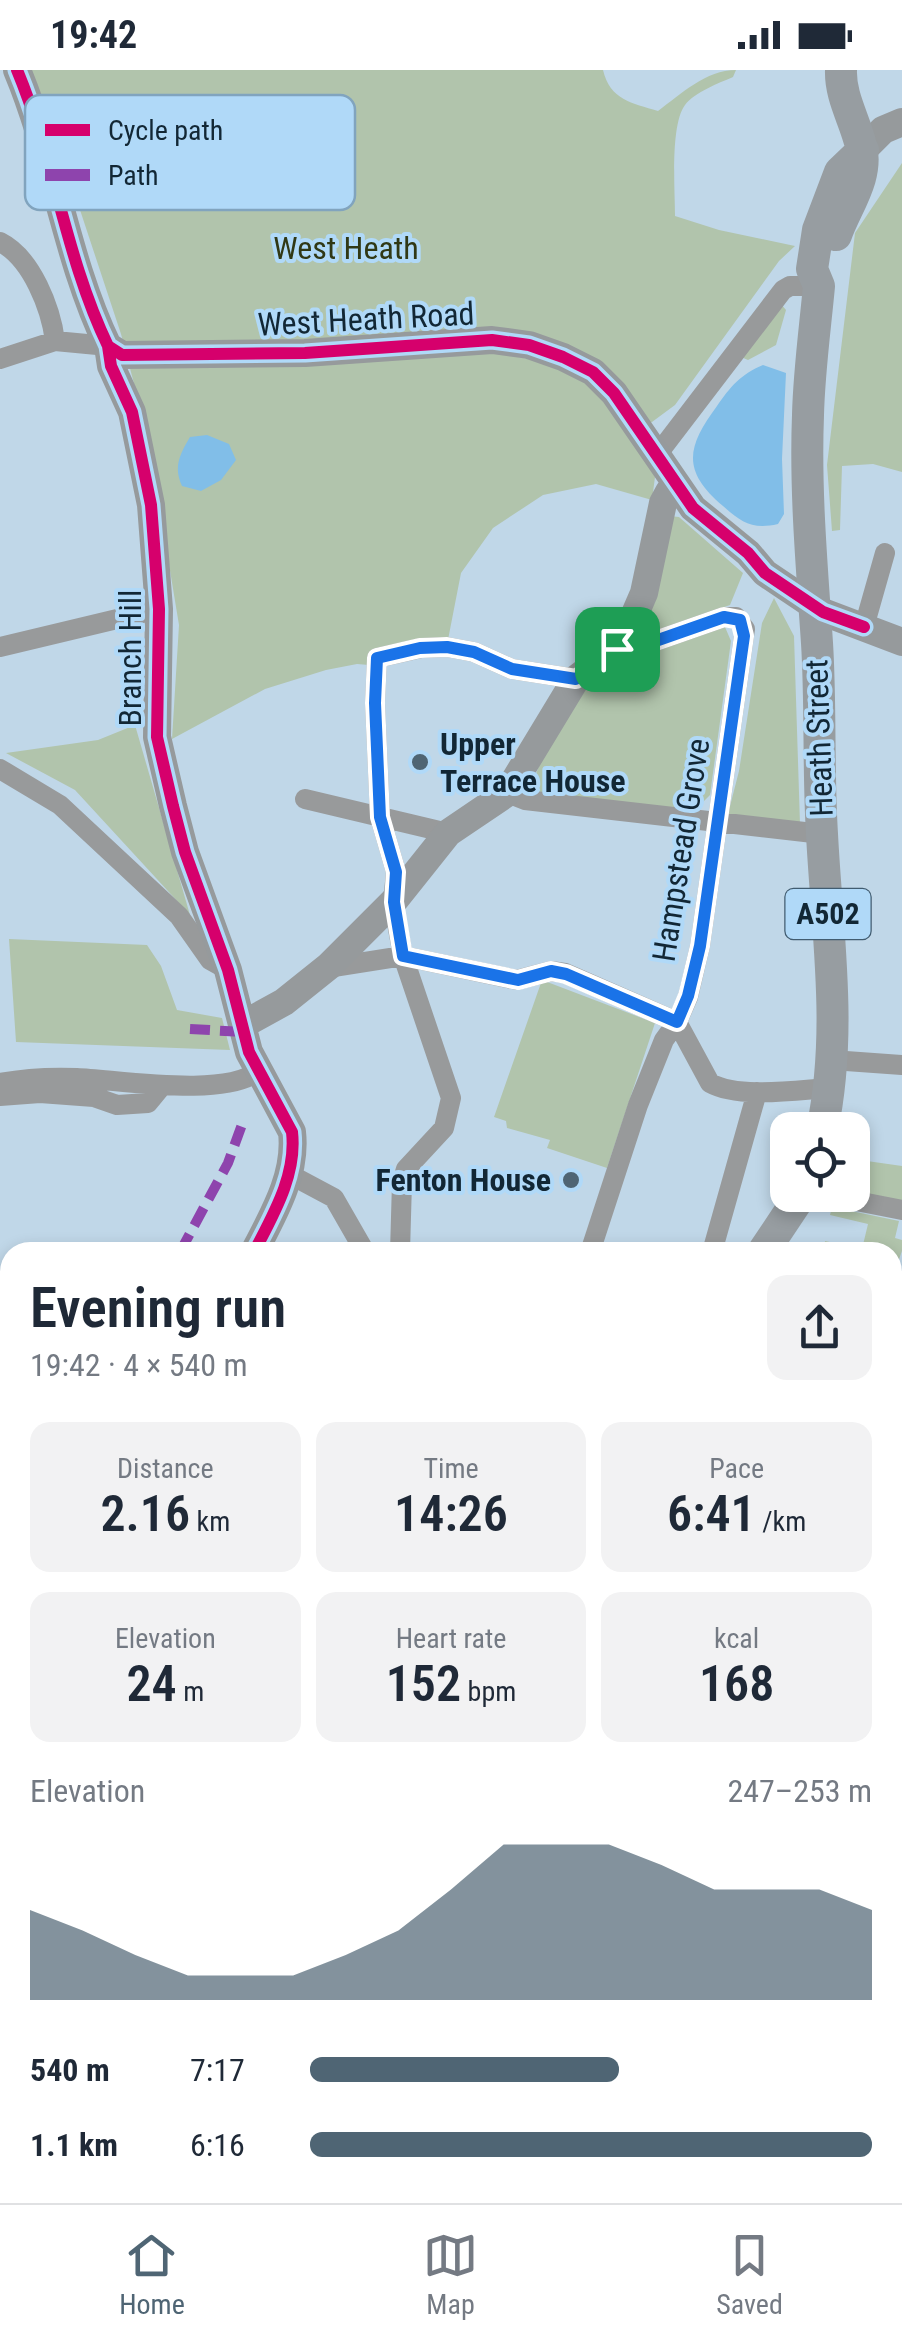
<!DOCTYPE html>
<html lang="en">
<head>
<meta charset="utf-8">
<style>
	body { margin:0; font-family:"Roboto Condensed",sans-serif; background:#f2f2f3; color:#1f2937; height:100vh; display:flex; flex-direction:column; font-size:38px; white-space:nowrap }
	* { box-sizing:border-box; margin:0 }
	p { font-size:32px; color:#747a83 }
	.icon { flex:none; width:55px; height:55px; fill:none; stroke:currentColor; stroke-width:2; stroke-linecap:round; stroke-linejoin:round }
	.map { position:relative; flex:1; overflow:hidden }
	.side { position:absolute; left:0px; top:1172px; width:902px; height:962px; display:flex; flex-direction:column; background:#fff; border-radius:30px 30px 0 0; box-shadow:0 5px 15px #0003 }
	.side>* { flex:none }
	.fabs { position:absolute; left:770px; top:1042px; display:grid; gap:20px }
	.fabs a { display:grid; place-items:center; width:100px; height:100px; border-radius:20px; background:#fff; box-shadow:0 5px 15px #0003; font-size:50px }
	.pin { position:absolute; display:grid; place-items:center; width:85px; height:85px; color:#fff; margin:-42px; border-radius:20px; box-shadow:0 5px 15px #0006 }
	.round { display:grid; place-items:center; flex:none; width:105px; height:105px; border-radius:20px; background:#f2f2f3 }
	.overview { display:flex; align-items:center; justify-content:space-between; height:170px; padding:0 30px }
	h1 { font-size:55px; font-weight:600; line-height:75px }
	.figures { display:grid; grid-template-columns:repeat(3,1fr); gap:15px; height:170px; padding:10px 30px }
	.figures div { display:grid; align-content:center; border-radius:20px; background:#f2f2f3; text-align:center }
	.figures b { font-size:50px; font-weight:600 }
	.figures small { font-size:28px; font-weight:400 }
	.figures p { font-size:28px }
	.chart { height:280px; padding:20px 30px }
	.chart p { display:flex; justify-content:space-between }
	.chart svg { width:100%; height:180px; margin-top:10px; fill:#4f6574; opacity:.7 }
	ul { padding:0 30px; list-style:none; font-size:32px }
	li { display:grid; grid-template-columns:160px 120px 1fr; align-items:center; height:75px }
	li i { height:25px; border-radius:12px; background:#4f6574 }
	.status { display:flex; justify-content:space-between; align-items:center; height:70px; padding:0 50px; background:#fff; direction:ltr }
	.status svg { height:28px; fill:currentColor }
	.dock { display:flex; justify-content:space-around; align-items:center; height:140px; border-top:2px solid #e0e1e3; background:#fff; font-size:28px; color:#747a83 }
	.dock a { display:grid; justify-items:center; gap:5px }
	.dock .selected { color:#4f6574 }
	.map>svg:first-child { display:block }
	.built { fill:#a7d3f2 }
	.green { fill:#b1c4ac }
	.water { fill:#81bee8 }
	.lines { fill:none; stroke-linecap:round; stroke-linejoin:round }
	.street { stroke:#989a9b; stroke-width:20 }
	.secondary { stroke:#969a9c; stroke-width:28 }
	.primary { stroke:#979da1; stroke-width:32 }
	.quiet { stroke:#8e44ad; stroke-width:10; stroke-dasharray:20 10; stroke-linecap:butt }
	.cycleway-casing { stroke:#b0d9f8; stroke-width:19 }
	.cycleway { stroke:#d6006c; stroke-width:12 }
	.route-casing { stroke:#fff; stroke-width:20 }
	.route { stroke:#1a73e8; stroke-width:12 }
	.poi-dot { fill:#4f6574; stroke:#b0d9f8; stroke-width:4 }
	.labels { text-anchor:middle; stroke-width:8; stroke-linejoin:round; paint-order:stroke }
	.shield { fill:#b0d9f8; stroke:#415c70; stroke-width:2.5 }
	.shield-label { font-size:30px; font-weight:bold; fill:#122735 }
	.park-label { font-size:32px; fill:#303815; stroke:#b0d9f8 }
	.street-label { font-size:32px; fill:#122735; stroke:#b0d9f8 }
	.poi-label { font-size:32px; font-weight:bold; fill:#122735; stroke:#b0d9f8; text-anchor:start }
	.key { fill:#b0d9f8; stroke:#81a4be; stroke-width:2.5 }
	.key-label { font-size:28px; fill:#122735 }
</style>
</head>
<body>
<div class="status"><b>19:42</b><svg viewBox="0 0 49 12"><path d="M0 12V9h3v3zM5 12V6h3v6zM10 12V3h3v9zM15 12V0h3v12zM26 1h20v11H26zM47 4h2v5h-2z"/></svg></div>
<div class="map">
<svg width="902" height="2133" viewBox="0 0 902 2133">
	<rect width="100%" height="100%" fill="#c0d7e8"/>
	<path class="built" d="M893,2063L902,2073V2133H522L520,2125H892Z"/>
	<path class="green" d="M30,0H603C610,30 632,33 658,41C681,24 706,0 736,0L733,7C719,13 695,22 685,35C670,55 675,120 675,146L719,160L795,176L779,191L675,335L633,366L655,407L652,430L596,414L543,425L493,458L461,503L446,580L381,596L357,594L326,600L265,619L172,669L179,555L148,367L121,264L50,49Z
		M902,93V402L873,394L842,396L840,460L832,461L827,395L855,163Z
		M781,234L786,240L776,275L748,290L741,287Z
		M669,446L679,447L743,503L730,535L637,567Z
		M774,528L794,566L800,754L728,744L739,701L762,553Z
		M716,556L725,557L731,571L710,725L700,735L684,742L529,721C543,687 560,638 589,613C623,584 675,572 716,556Z
		M135,655L190,845L75,720L6,683L98,670Z
		M9,869L147,875L161,896L177,940L222,948L230,980L16,972Z
		M542,910L655,953L607,1098L547,1078L550,1070L507,1058L506,1051L494,1047Z
		M853,1089L902,1096V1135L852,1125Z
		M832,1137L899,1151L895,1168L902,1170V1181L893,1206L892,1182H824L825,1171L862,1179L868,1154L830,1145Z
		M0,1969L10,1970V2125H155L151,2133H0Z"/>
	<path class="water" d="M763,295L786,303L782,389L784,444L778,454C752,460 741,452 723,436C681,400 687,377 717,336C730,317 741,304 763,295Z
		M207,365L229,374L236,390L221,410L201,421L182,416C173,397 180,384 190,367Z"/>
	<g class="lines">
		<path class="street" d="M0,172C32,188 51,239 55,271
			M0,289L55,271L108,276
			M657,385L783,220L790,216H819
			M864,557L885,483
			M0,577L159,539
			M0,699L60,735L179,846L210,890L228,900
			M507,723L525,730L822,764
			M305,729L448,763
			M327,898L403,886L517,910L551,901L565,903L677,952L710,1013C739,1029 797,1020 829,1018
			M832,990L902,995
			M0,1013C26,1008 51,1007 77,1008C120,1010 226,1028 258,1001
			M0,1026L40,1023L94,1027L117,1035L148,1033L162,1016
			M289,1104L334,1128L365,1182
			M826,1125L902,1140
			M400,1182L402,1112L406,1099L444,1058L451,1028L403,886L393,832L396,802L380,747L375,633L377,588L421,578L447,577L474,582L512,599L576,609
			M590,1182L638,1035L664,970L677,952L688,927L700,876L745,559L736,547H724L624,582L617,579
			M712,1182L757,1022
			M892,1244L902,1247
			M0,1621L10,1627
			M900,1746L902,1750
			M892,1782L902,1776
			M892,1908L902,1904
			M10,1913V1921
			M0,1957H10
			M531,2133L565,2125
			M761,2133L779,2125"/>
		<path class="secondary" d="M17,0C55,91 65,187 108,276L122,285L305,283L492,270L529,275L563,287L593,302L614,323L693,438L748,483L765,503L823,542L902,572
			M863,80L883,60L902,52
			M108,276L111,296L132,342L151,435L159,539L157,667L173,736L185,782L228,900L249,982L292,1062C297,1105 273,1145 254,1182
			M244,954L284,932L329,896L393,832L448,763L507,723L576,609L622,574L644,523L663,433L669,422L677,416
			M0,1460L10,1445
			M503,2125V2133"/>
		<path class="primary" d="M836,165C846,136 869,108 861,76C855,50 840,27 841,0
			M822,1060C843,961 827,863 822,764C818,700 821,637 817,573C812,498 805,421 808,345C809,302 815,259 819,216L812,199L818,160L840,102L863,80
			M763,1182L801,1125
			M853,2125L861,2133"/>
		<path class="quiet" d="M190,959L245,962
			M180,1182L228,1093L244,1049
			M531,2133L565,2125"/>
		<defs>
			<path id="cycleway" d="M17,0C55,91 65,187 108,276L122,285L305,283L492,270L529,275L563,287L593,302L614,323L693,438L748,483L765,503L823,542L864,557
				M108,276L111,296L132,342L151,435L159,539L157,667L173,736L185,782L228,900L249,982L292,1062C297,1105 273,1145 254,1182"/>
		</defs>
		<use href="#cycleway" class="cycleway-casing"/>
		<use href="#cycleway" class="cycleway"/>
	</g>
	<g class="lines">
		<defs>
			<path id="route" d="M724,547L740,550L744,566L700,876L688,926L677,952L566,904L551,901L518,910L403,886L394,832L396,802L380,747L375,633L377,588L420,578L447,577L474,582L512,599L576,609L617,579L624,582Z"/>
		</defs>
		<use href="#route" class="route-casing"/>
		<use href="#route" class="route"/>
	</g>
	<g class="poi-dot">
		<circle cx="420" cy="692" r="10"/>
		<circle cx="571" cy="1110" r="10"/>
	</g>
	<g class="labels">
		<rect class="shield" x="785.5" y="819" width="85" height="50" rx="8"/>
		<g class="shield-label">
			<text x="828" y="854">A502</text>
		</g>
		<g class="park-label">
			<text x="346" y="189">West Heath</text>
		</g>
		<g class="street-label">
			<text transform="translate(366 249) rotate(-3)" y="11">West Heath Road</text>
			<text transform="translate(130 588) rotate(-90)" y="11">Branch Hill</text>
			<text transform="translate(819 668) rotate(-92)" y="11">Heath Street</text>
			<text transform="translate(681 780) rotate(-81)" y="11">Hampstead Grove</text>
		</g>
		<g class="poi-label">
			<text x="440" y="685">Upper<tspan x="440" dy="37">Terrace House</tspan></text>
			<text x="551" y="1121" text-anchor="end">Fenton House</text>
		</g>
	</g>
	<rect x="25" y="25" width="330" height="115" rx="15" class="key"/>
	<rect x="45" y="54" width="45" height="12" fill="#d6006c"/>
	<rect x="45" y="99" width="45" height="12" fill="#8e44ad"/>
	<g class="key-label">
		<text x="108" y="70">Cycle path</text>
		<text x="108" y="115">Path</text>
	</g>
</svg>
<div class="fabs">
<a><svg class="icon" aria-label="locate" viewBox="0 0 24 24"><circle cx="12" cy="12" r="6"/><path d="M12 2v4M12 18v4M2 12h4M18 12h4"/></svg></a>
</div>
<div class="pin" style="left:617px;top:579px;background:#1e9e55"><svg class="icon" aria-label="arrive" viewBox="0 0 24 24"><path d="M6 21V4h12l-3 4 3 4H6"/></svg></div>
<section class="side">
<div class="overview"><div><h1>Evening run</h1><p>19:42 · 4 × 540 m</p></div><a class="round"><svg class="icon" aria-label="share" viewBox="0 0 24 24"><path d="M12 15V3M7 8l5-5 5 5M5 13v7h14v-7"/></svg></a></div>
<div class="figures">
<div><p>Distance</p><b>2.16<small> km</small></b></div>
<div><p>Time</p><b>14:26</b></div>
<div><p>Pace</p><b>6:41<small> /km</small></b></div>
</div>
<div class="figures">
<div><p>Elevation</p><b>24<small> m</small></b></div>
<div><p>Heart rate</p><b>152<small> bpm</small></b></div>
<div><p>kcal</p><b>168</b></div>
</div>
<div class="chart"><p><span>Elevation</span>247–253 m</p>
<svg viewBox="0 0 160 44" preserveAspectRatio="none"><path d="M0 44V22L10 27L20 33L30 38L40 38L50 38L60 33L70 27L80 17L90 6L100 6L110 6L120 11L130 17L140 17L150 17L160 22V44z"/></svg>
</div>
<ul>
<li><b>540 m</b>7:17<i style="width:55%"></i></li>
<li><b>1.1 km</b>6:16<i style="width:100%"></i></li>
</ul>
</section>
</div>
<nav class="dock">
<a class="selected"><svg class="icon" aria-label="home" viewBox="0 0 24 24"><path d="M3 11l9-7 9 7M6 9v11h12V9"/></svg>Home</a>
<a><svg class="icon" aria-label="map" viewBox="0 0 24 24"><path d="M3 6l6-2 6 2 6-2v14l-6 2-6-2-6 2zM9 4v14M15 6v14"/></svg>Map</a>
<a><svg class="icon" aria-label="saved" viewBox="0 0 24 24"><path d="M7 4h10v16l-5-4-5 4z"/></svg>Saved</a>
</nav>
</body>
</html>
